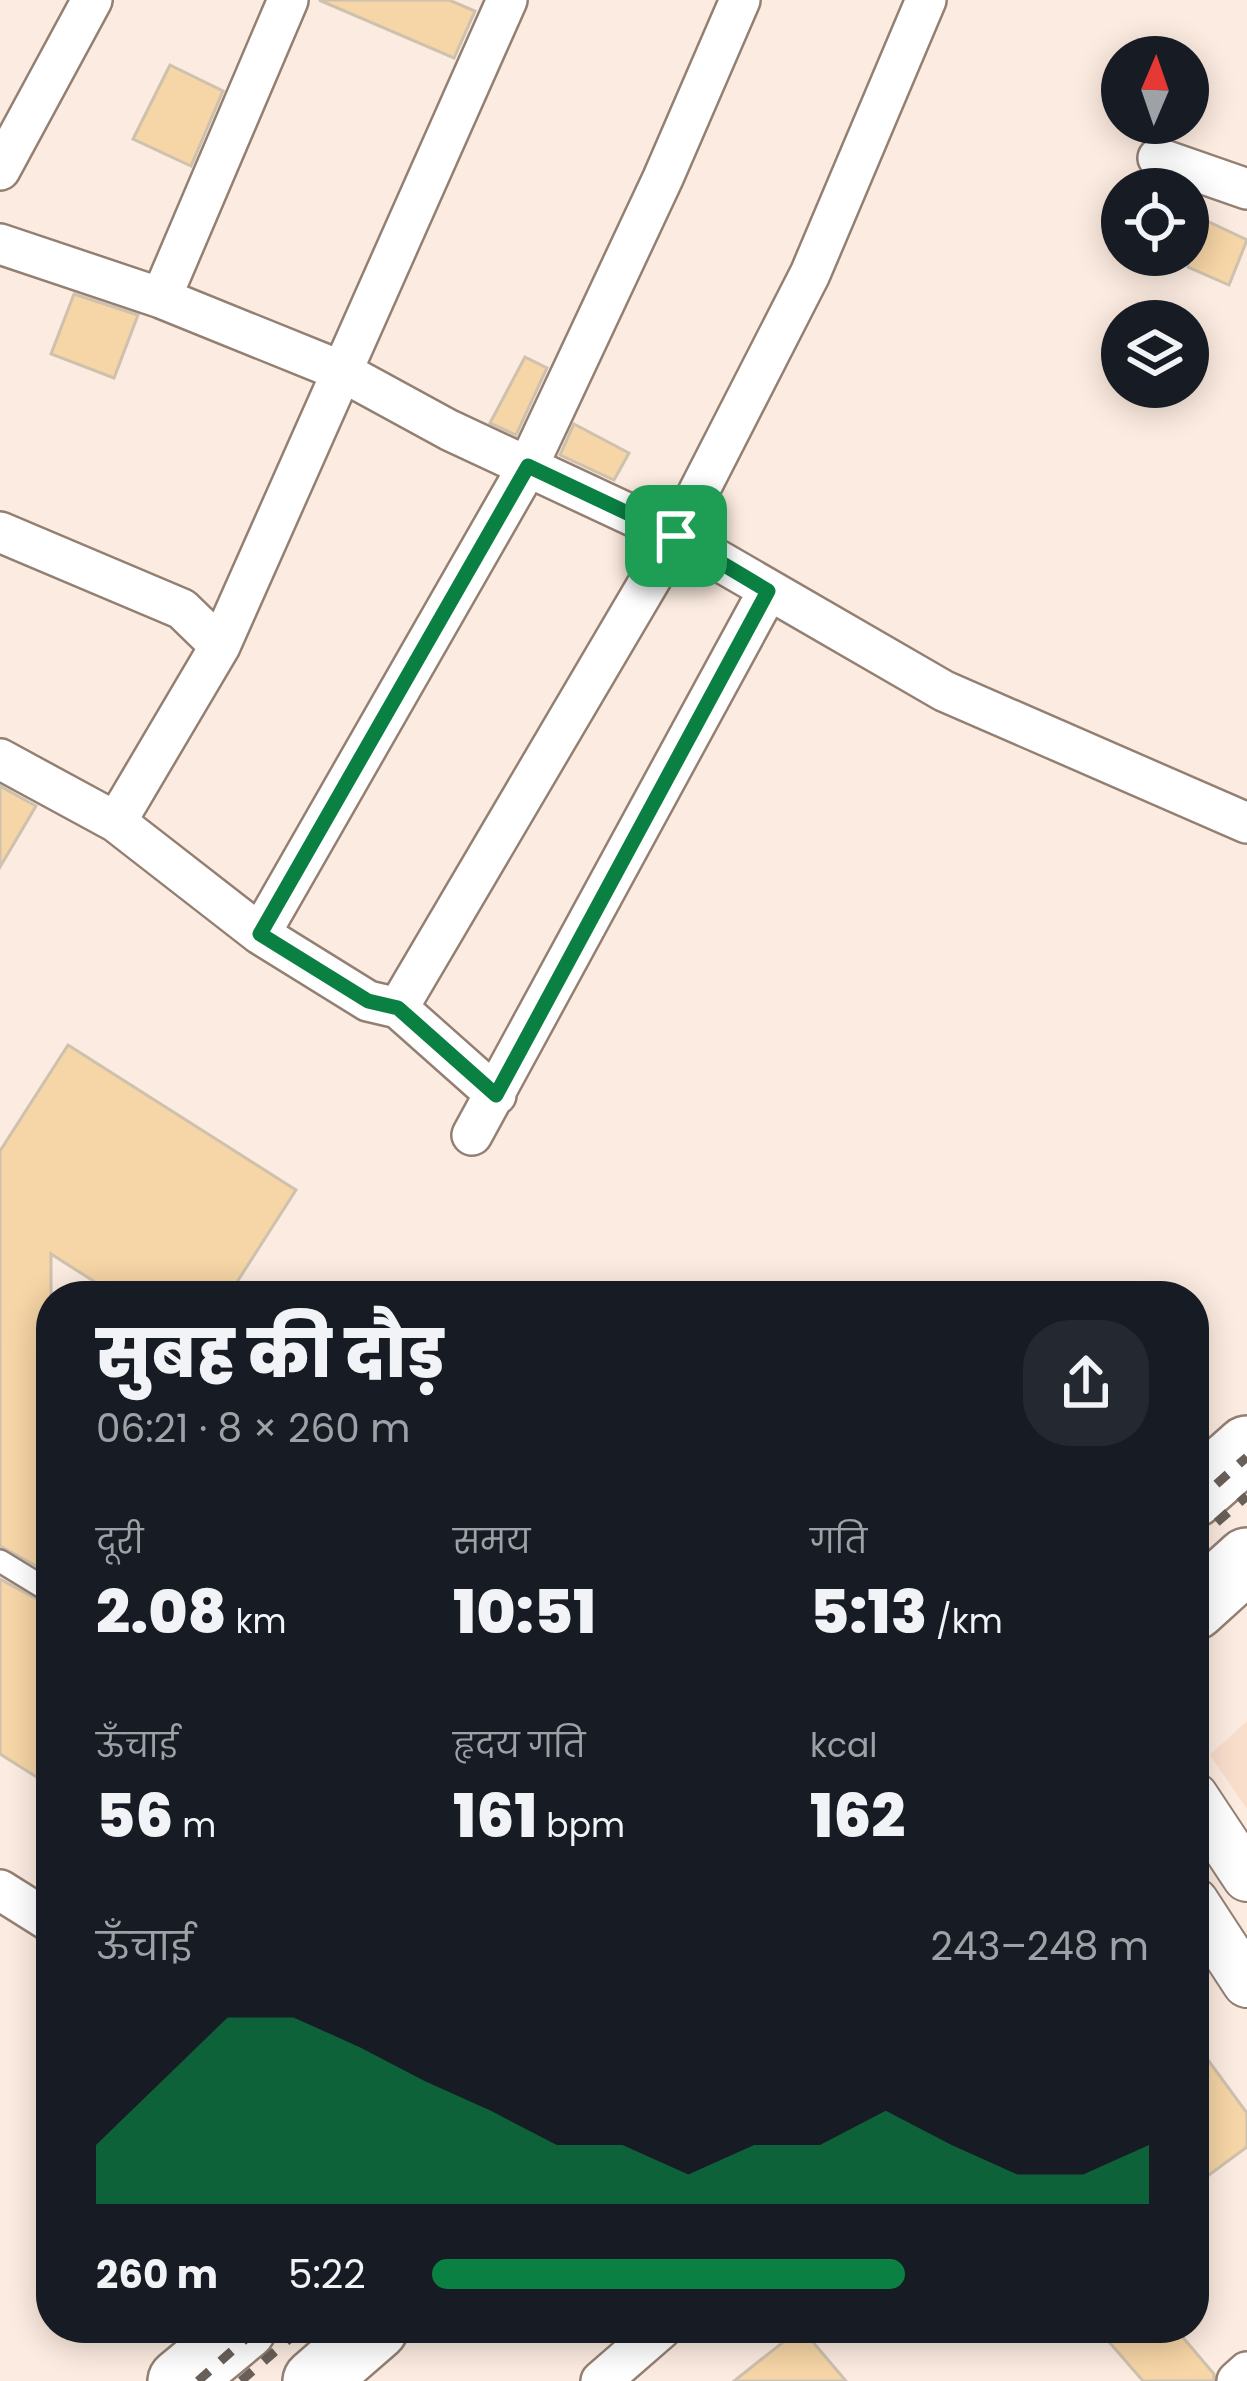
<!DOCTYPE html>
<html lang="hi">
<head>
<meta charset="utf-8">
<style>
	body { margin:0; font-family:Poppins,"Noto Sans Devanagari",sans-serif; background:#242831; color:#f1f3f6; height:100vh; display:flex; flex-direction:column; font-size:45px; white-space:nowrap }
	* { box-sizing:border-box; margin:0 }
	p { font-size:39px; color:#9ea1a6 }
	.icon { flex:none; width:66px; height:66px; fill:none; stroke:currentColor; stroke-width:2; stroke-linecap:round; stroke-linejoin:round }
	.map { position:relative; flex:1; overflow:hidden }
	.sheet { position:absolute; left:36px; top:1281px; width:1173px; height:1062px; display:flex; flex-direction:column; background:#171b24; border-radius:48px; box-shadow:0 6px 30px #0003 }
	.sheet>* { flex:none }
	.needle { width:78px; rotate:2deg }
	.controls { position:absolute; left:1101px; top:36px; display:grid; gap:24px }
	.controls a { display:grid; place-items:center; width:108px; height:108px; border-radius:50%; background:#171b24; box-shadow:0 6px 30px #0003; font-size:60px }
	.pin { position:absolute; display:grid; place-items:center; width:102px; height:102px; color:#fff; margin:-51px; border-radius:24px; box-shadow:0 6px 18px #0006 }
	.round { display:grid; place-items:center; flex:none; width:126px; height:126px; border-radius:48px; background:#242831 }
	.overview { display:flex; align-items:center; justify-content:space-between; height:204px; padding:0 60px }
	h1 { font-size:66px; font-weight:800; line-height:90px }
	.figures { display:grid; grid-template-columns:repeat(3,1fr); gap:18px; height:204px; padding:12px 60px }
	.figures div { display:grid; align-content:center }
	.figures b { font-size:60px; font-weight:800 }
	.figures small { font-size:33px; font-weight:400 }
	.figures p { font-size:33px }
	.chart { height:336px; padding:24px 60px }
	.chart p { display:flex; justify-content:space-between }
	.chart svg { width:100%; height:216px; margin-top:12px; fill:#0b8043; opacity:.7 }
	ul { padding:0 60px; list-style:none; font-size:39px }
	li { display:grid; grid-template-columns:192px 144px 1fr; align-items:center; height:90px }
	li i { height:30px; border-radius:15px; background:#0b8043 }
	.map>svg:first-child { display:block }
	.built { fill:#fadecc }
	.building { fill:#f6d5a6; stroke:#cec1ae; stroke-width:3 }
	.lines { fill:none; stroke-linecap:round; stroke-linejoin:round }
	.service-casing { stroke:#938073; stroke-width:26 }
	.minor-casing { stroke:#938073; stroke-width:44 }
	.tertiary-casing { stroke:#938073; stroke-width:52 }
	.primary-casing { stroke:#938073; stroke-width:68 }
	.service { stroke:#fff; stroke-width:21 }
	.minor { stroke:#fff; stroke-width:39 }
	.tertiary { stroke:#fff; stroke-width:48 }
	.primary { stroke:#fff; stroke-width:63 }
	.rail { stroke:#6a605a; stroke-width:9; stroke-dasharray:15 15; stroke-linecap:butt }
	.route-casing { stroke:#fff; stroke-width:24 }
	.route { stroke:#0b8043; stroke-width:15 }
</style>
</head>
<body>
<div class="map">
<svg width="1247" height="2381" viewBox="0 0 1247 2381">
	<rect width="100%" height="100%" fill="#fcebe0"/>
	<path class="built" d="M1247,1721V1809L1210,1755Z"/>
	<path class="building" d="M319,0H449L475,11L454,58Z
		M170,65L223,91L191,166L133,139Z
		M1188,212L1247,240L1229,285L1188,267Z
		M74,294L138,315L114,378L51,354Z
		M525,357L547,368L516,435L490,423Z
		M574,424L629,453L614,480L560,455Z
		M0,786L36,806L0,867Z
		M68,1045L296,1190L228,1296H117L51,1254V1574L0,1546V1151Z
		M0,1579L51,1607V1786L0,1754Z
		M1194,2041L1247,2113V2147L1194,2186Z
		M801,2328L846,2381H734Z
		M1097,2328H1175L1214,2374V2381H1143Z"/>
	<g class="lines">
		<defs>
			<path id="service" d="M0,1561L51,1592"/>
			<path id="minor" d="M1158,158L1247,189
				M0,170L92,0
				M0,244L161,298L339,370L449,430L676,536L944,691L1247,823
				M161,298L288,0
				M0,532L182,609L220,646
				M0,759L116,822L260,934L368,1001L398,1008L496,1095
				M116,822L220,646L507,0
				M260,934L528,466L663,178L740,0
				M398,1008L676,536L810,274L926,0
				M472,1135L768,591
				M0,1890L51,1922
				M601,2381L662,2328
				M1237,2381L1247,2372"/>
			<path id="tertiary" d="M1194,1797L1247,1877
				M1194,1902L1247,1983"/>
			<path id="primary" d="M1194,1495L1247,1448
				M1194,1608L1247,1560
				M180,2381L244,2328
				M315,2381L376,2328"/>
		</defs>
		<use href="#service" class="service-casing"/>
		<use href="#minor" class="minor-casing"/>
		<use href="#tertiary" class="tertiary-casing"/>
		<use href="#primary" class="primary-casing"/>
		<use href="#service" class="service"/>
		<use href="#minor" class="minor"/>
		<use href="#tertiary" class="tertiary"/>
		<use href="#primary" class="primary"/>
		<path class="rail" d="M1194,1504L1247,1457
			M1194,1542L1247,1496
			M198,2381L258,2328
			M241,2381L302,2328"/>
	</g>
	<g class="lines">
		<defs>
			<path id="route" d="M528,466L676,536L768,591L496,1095L398,1008L368,1001L260,934Z"/>
		</defs>
		<use href="#route" class="route-casing"/>
		<use href="#route" class="route"/>
	</g>
</svg>
<div class="controls">
<a><svg class="needle" viewBox="-14 -14 28 28"><path d="M0-13l5 13h-10z" fill="#e53935"/><path d="M0 13l5-13h-10z" fill="#9ea1a6"/></svg></a>
<a><svg class="icon" aria-label="locate" viewBox="0 0 24 24"><circle cx="12" cy="12" r="6"/><path d="M12 2v4M12 18v4M2 12h4M18 12h4"/></svg></a>
<a><svg class="icon" aria-label="layers" viewBox="0 0 24 24"><path d="M12 4l9 5-9 5-9-5zM3 14l9 5 9-5"/></svg></a>
</div>
<div class="pin" style="left:676px;top:536px;background:#1e9e55"><svg class="icon" aria-label="arrive" viewBox="0 0 24 24"><path d="M6 21V4h12l-3 4 3 4H6"/></svg></div>
<section class="sheet">
<div class="overview"><div><h1>सुबह की दौड़</h1><p>06:21 · 8 × 260 m</p></div><a class="round"><svg class="icon" aria-label="share" viewBox="0 0 24 24"><path d="M12 15V3M7 8l5-5 5 5M5 13v7h14v-7"/></svg></a></div>
<div class="figures">
<div><p>दूरी</p><b>2.08<small> km</small></b></div>
<div><p>समय</p><b>10:51</b></div>
<div><p>गति</p><b>5:13<small> /km</small></b></div>
</div>
<div class="figures">
<div><p>ऊँचाई</p><b>56<small> m</small></b></div>
<div><p>हृदय गति</p><b>161<small> bpm</small></b></div>
<div><p>kcal</p><b>162</b></div>
</div>
<div class="chart"><p><span>ऊँचाई</span>243–248 m</p>
<svg viewBox="0 0 160 44" preserveAspectRatio="none"><path d="M0 44V32L10 19L20 6L30 6L40 12L50 19L60 25L70 32L80 32L90 38L100 32L110 32L120 25L130 32L140 38L150 38L160 32V44z"/></svg>
</div>
<ul>
<li><b>260 m</b>5:22<i style="width:66%"></i></li>
</ul>
</section>
</div>
</body>
</html>
